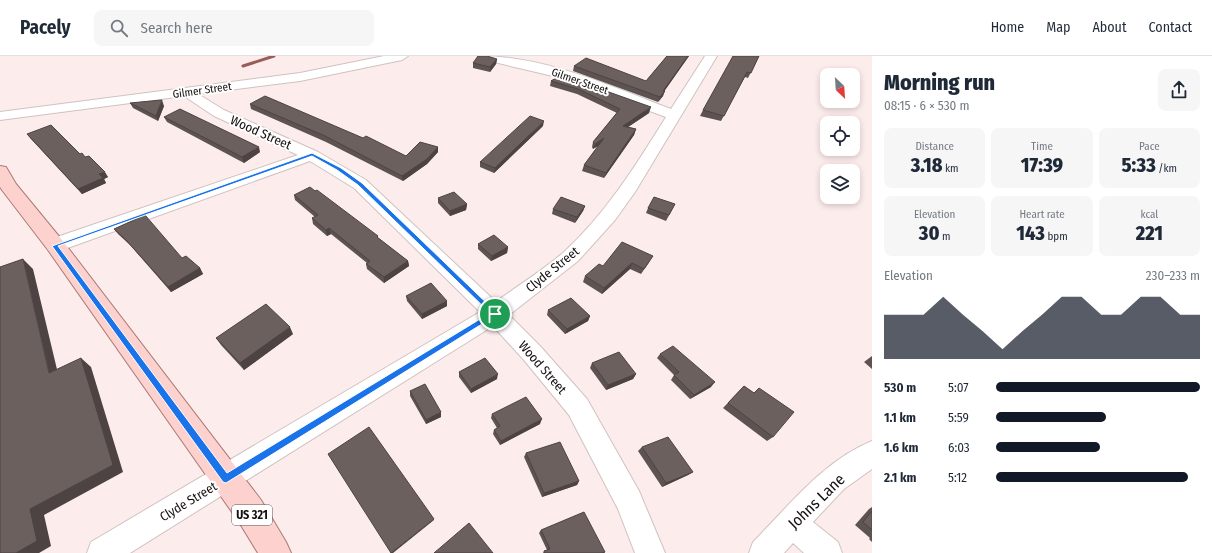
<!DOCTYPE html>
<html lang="en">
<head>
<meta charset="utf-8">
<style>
	body { margin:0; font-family:"Fira Sans Condensed",sans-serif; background:#f6f6f7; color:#1f2937; height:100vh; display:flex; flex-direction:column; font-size:15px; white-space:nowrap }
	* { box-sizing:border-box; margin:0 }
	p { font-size:13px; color:#747a83 }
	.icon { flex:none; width:22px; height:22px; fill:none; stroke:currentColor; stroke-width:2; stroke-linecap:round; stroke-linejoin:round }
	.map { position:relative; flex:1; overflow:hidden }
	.panel { display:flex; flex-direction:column; background:#fff; width:340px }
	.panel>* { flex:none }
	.needle { width:26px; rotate:155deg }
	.fabs { position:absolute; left:820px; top:12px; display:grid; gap:8px }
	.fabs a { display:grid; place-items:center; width:40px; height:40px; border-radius:8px; background:#fff; box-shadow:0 2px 6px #0003; font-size:20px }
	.pin { position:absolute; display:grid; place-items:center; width:34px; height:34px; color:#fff; margin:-17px; border:2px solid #fff; border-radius:50%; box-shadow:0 1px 4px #0007 }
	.round { display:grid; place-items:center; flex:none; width:42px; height:42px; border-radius:8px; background:#f6f6f7 }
	.summary { display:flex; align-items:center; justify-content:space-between; height:68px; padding:0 12px }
	h1 { font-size:22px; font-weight:800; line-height:30px }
	.figures { display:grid; grid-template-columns:repeat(3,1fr); gap:6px; height:68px; padding:4px 12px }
	.figures div { display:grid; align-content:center; border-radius:8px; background:#f6f6f7; text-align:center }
	.figures b { font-size:20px; font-weight:800 }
	.figures small { font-size:11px; font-weight:400 }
	.figures p { font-size:11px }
	.chart { height:112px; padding:8px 12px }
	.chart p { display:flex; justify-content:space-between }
	.chart svg { width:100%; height:72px; margin-top:4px; fill:#111827; opacity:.7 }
	ul { padding:0 12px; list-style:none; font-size:13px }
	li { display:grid; grid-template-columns:64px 48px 1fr; align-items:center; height:30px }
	li i { height:10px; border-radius:5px; background:#111827 }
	header { display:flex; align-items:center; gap:24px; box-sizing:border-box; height:56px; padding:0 20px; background:#fff; border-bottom:1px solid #e0e1e3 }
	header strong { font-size:19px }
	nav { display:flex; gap:22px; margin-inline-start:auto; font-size:14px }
	.search { width:280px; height:36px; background:#f6f6f7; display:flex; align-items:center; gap:10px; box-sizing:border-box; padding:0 14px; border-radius:8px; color:#747a83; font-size:15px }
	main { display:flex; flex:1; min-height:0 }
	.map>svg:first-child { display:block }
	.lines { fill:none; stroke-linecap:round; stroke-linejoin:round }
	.stream { stroke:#995c58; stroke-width:3 }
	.minor-casing { stroke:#d0c2c1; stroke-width:2 }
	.major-casing { stroke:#aa7a76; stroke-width:2 }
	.minor { fill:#fff; fill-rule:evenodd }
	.major { fill:#fcd1ce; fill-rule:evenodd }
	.wall { fill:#5d5352 }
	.shaded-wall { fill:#4c4342 }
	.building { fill:#6c605f; stroke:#4c4342 }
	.route { fill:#1a73e8; stroke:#fff; fill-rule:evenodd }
	.labels { text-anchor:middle; stroke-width:4; stroke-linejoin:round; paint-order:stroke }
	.far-street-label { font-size:11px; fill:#15100f; stroke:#fff }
	.shield { fill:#fff; stroke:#5b5857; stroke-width:1 }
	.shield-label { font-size:12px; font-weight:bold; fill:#15100f }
	.street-label { font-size:13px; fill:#15100f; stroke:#fff }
	.near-street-label { font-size:16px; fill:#15100f; stroke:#fff }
</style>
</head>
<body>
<header>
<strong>Pacely</strong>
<div class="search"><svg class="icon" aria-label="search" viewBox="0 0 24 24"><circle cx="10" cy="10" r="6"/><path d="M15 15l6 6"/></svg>Search here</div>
<nav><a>Home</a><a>Map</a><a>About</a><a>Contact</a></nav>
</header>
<main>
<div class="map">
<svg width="872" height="497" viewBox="0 0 872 497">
	<rect width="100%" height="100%" fill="#fcedec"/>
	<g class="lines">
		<path class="stream" d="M243,10L274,0"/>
		<defs>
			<path id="minor" d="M384,0H408L402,4L300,25L198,38L224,54L318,96L366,124L496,246C518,229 544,214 565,195C607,156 636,109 666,61L553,20L481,3L479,0C545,0 610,30 671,53L705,0H717L635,136L615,164L578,205L509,259L540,290L587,343L639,435L665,497H635L618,453L569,359L524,304L493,270L130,497H87L91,486L480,256L354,132L310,105L62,194L55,196L48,194L46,189L48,184L298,99L214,60L184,40L0,64V56L300,17Z
				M872,385V413L844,433L813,466L838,486L842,497H804L793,487L784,497H749L753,486C789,450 823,405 872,385Z"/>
			<path id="major" d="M0,110L6,111L16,128L62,184L261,444L286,486L291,497H258L239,466L48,194L2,134L0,131Z"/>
		</defs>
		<use href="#minor" class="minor-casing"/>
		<use href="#major" class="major-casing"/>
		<use href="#minor" class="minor"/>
		<use href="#major" class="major"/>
	</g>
	<path class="wall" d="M667,0H689L664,35L663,40L658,46L573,15L574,10L646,25Z
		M759,0L748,22L745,21L721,65L700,60L703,54Z
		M497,3L496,8L490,16L473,12V7Z
		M561,19L649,57L628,71L636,73L634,79L604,122L582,115L584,109L598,90L593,93L592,91L593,86L617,57L577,38L550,30L551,25Z
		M130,47L164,50L158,65L133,52Z
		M250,48L363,82L406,100L438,91V96L427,108L403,125L326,86L251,53Z
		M164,61L260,96L244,107L167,66Z
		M543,70L494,117L480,111V106Z
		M27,78L80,98L85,101L108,121L104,123L106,127L82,138L31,83Z
		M294,139L378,182L408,205L409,210L384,227L367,213L366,208L367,207L331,178L327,180L313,168L312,162L315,161L295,144Z
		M438,142L467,148L466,154L450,160L438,147Z
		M675,148L666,165L646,157L648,152Z
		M585,150L583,155L575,167L552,158L553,153Z
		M114,173L182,202L200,212L203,218L171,236L130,189L118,178Z
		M478,188L508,191L507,197L491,205L478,193Z
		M650,205L641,218L630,213L602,238L583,226L585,220L603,210Z
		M406,240L447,250L422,263L407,245Z
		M548,254L590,260L588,265L565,278L547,259Z
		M293,278L244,314L221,289L216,282Z
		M660,298L711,331L690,343L671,324L674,319L657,302Z
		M872,300V313L864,306Z
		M592,307L636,318L633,323L606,334L590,312Z
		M459,316L497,323L471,337L459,321Z
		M744,330L754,337L759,332L773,381L767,385L723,352Z
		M410,335L441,361L426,368L410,340Z
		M492,358L540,368L500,389L493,378L494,374L497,372L491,362Z
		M642,391L693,416L688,419L662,431L638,395Z
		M526,397L579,425L577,429L542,441L524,401Z
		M872,451V486L869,483L870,482L855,469L869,453Z
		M541,474L605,496L604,497H543L544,495L547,494L539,477Z"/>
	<path class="shaded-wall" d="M688,0H689L661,40L663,35Z
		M497,3L496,8L490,16V11Z
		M665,35L663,40L658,46L660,41Z
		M162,44L164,50L158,65L156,60Z
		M651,51L649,57L622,75L623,70Z
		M544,65L543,70L494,117L495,112Z
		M636,73L634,79L604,122L606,117Z
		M604,82L602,87L593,93L595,88Z
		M259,91L260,96L244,107L242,101Z
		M438,91V96L427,108L403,125L402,120Z
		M105,116L108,121L104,123L106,127L82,138L78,133L99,118Z
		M467,148L466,154L450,160V155Z
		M585,150L583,155L575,167L577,161Z
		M329,172L331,178L327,180L326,174Z
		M508,191L507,197L491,205L492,200Z
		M23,203L33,213L60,326L49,317Z
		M408,205L409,210L384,227V221Z
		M632,207L630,213L602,238L604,232Z
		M200,212L203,218L171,236L168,231Z
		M447,245V250L422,263V258Z
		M590,260L588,265L565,278L567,273Z
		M290,271L293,278L244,314L240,307Z
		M81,302L91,311L123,416L44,459L51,490L39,497H16L30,453Z
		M498,318L497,323L471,337V333Z
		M636,318L633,323L606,334L608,329Z
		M715,326L711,331L690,343L694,339Z
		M441,356V361L426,368V364Z
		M542,363L540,368L500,389L501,385Z
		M693,416L688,419L662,431L666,427Z
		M579,425L577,429L542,441L544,437Z
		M434,463V464L393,497H391Z"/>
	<path class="building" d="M478,0H487L497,3L490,11L473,7Z
		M667,0H688L663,35H665L660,41L574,10L586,2L646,25Z
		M733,0H759L751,17L747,16L724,60L703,54Z
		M561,19L651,51L623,70L636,73L606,117L584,109L604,82L595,88L593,86L620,53L578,33L551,25Z
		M265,40L363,82L366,80L406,100L420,86L438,91L427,103L402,120L325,80L250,48Z
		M162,44L156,60L130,47Z
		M180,53L259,91L242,101L164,61Z
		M530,60L544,65L495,112L480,106Z
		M51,69L80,98L82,97L85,101L89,100L105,116L99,118L103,122L78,133L27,78Z
		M310,131L315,135L317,134L378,180L377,181L408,205L384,221L366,208L370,205L329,172L326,174L312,162L318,159L294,139Z
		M454,136L467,148L450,155L438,142Z
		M561,141L585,150L577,161L553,153Z
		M654,141L675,148L669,159L648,152Z
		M145,159L182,202L186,200L200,212L168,231L126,184L114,173Z
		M494,179L508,191L492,200L478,188Z
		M622,186L653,200L644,213L632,207L604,232L585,220L599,208L603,210Z
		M23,203L49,317L81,302L113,409L30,453L37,485L16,497H0V211Z
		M431,227L447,245L422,258L406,240Z
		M571,242L590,260L567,273L548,254Z
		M266,248L290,271L240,307L216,282Z
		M673,290L715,326L694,339L674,319L679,316L660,298Z
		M619,296L636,318L608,329L592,307Z
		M485,302L498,318L471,333L459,316Z
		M425,328L441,356L426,364L410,335Z
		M744,330L754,337L759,332L794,356L773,381L728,347Z
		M526,341L542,363L501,385L494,374L500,370L492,358Z
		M369,371L434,463L391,497L328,398Z
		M668,381L693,416L666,427L642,391Z
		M560,386L579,425L544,437L526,397Z
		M872,455V474L863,466Z
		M584,456L605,496L602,497H545L544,495L550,493L541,474Z
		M469,467L493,497H434Z"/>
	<path class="route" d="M312,97L341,112L362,127L498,258L226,427L223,426L52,190ZM312,100L337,114L358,129L490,257L227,417L58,190Z"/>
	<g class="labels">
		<g class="far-street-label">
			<text transform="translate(580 25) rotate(19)" y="4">Gilmer Street</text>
			<text transform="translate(202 34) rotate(-8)" y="4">Gilmer Street</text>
		</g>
		<rect class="shield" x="232" y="449" width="40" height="20" rx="3"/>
		<g class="shield-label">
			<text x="252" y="463">US 321</text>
		</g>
		<g class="street-label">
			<text transform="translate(261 76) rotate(24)" y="5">Wood Street</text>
			<text transform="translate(552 213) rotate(-39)" y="5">Clyde Street</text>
			<text transform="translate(543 311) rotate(49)" y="5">Wood Street</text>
			<text transform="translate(188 445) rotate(-31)" y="5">Clyde Street</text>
		</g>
		<g class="near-street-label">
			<text transform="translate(816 445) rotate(-44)" y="6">Johns Lane</text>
		</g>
	</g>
</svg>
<div class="fabs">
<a><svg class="needle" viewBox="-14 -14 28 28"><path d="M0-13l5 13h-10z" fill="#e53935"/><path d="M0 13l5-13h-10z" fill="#747a83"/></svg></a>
<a><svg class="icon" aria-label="locate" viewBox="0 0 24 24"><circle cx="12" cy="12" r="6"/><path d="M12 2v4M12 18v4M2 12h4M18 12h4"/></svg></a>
<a><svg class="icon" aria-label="layers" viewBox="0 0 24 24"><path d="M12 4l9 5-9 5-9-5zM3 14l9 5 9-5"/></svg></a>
</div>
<div class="pin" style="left:495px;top:258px;background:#1e9e55"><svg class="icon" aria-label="arrive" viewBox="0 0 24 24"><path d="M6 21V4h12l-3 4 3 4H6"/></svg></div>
</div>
<section class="panel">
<div class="summary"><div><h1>Morning run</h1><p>08:15 · 6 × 530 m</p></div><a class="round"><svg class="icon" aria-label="share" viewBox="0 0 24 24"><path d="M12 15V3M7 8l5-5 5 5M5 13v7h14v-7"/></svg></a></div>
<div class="figures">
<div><p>Distance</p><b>3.18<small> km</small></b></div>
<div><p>Time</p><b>17:39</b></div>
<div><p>Pace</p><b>5:33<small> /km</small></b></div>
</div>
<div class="figures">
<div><p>Elevation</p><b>30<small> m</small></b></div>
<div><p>Heart rate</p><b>143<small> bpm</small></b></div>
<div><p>kcal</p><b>221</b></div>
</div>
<div class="chart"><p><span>Elevation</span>230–233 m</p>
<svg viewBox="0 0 160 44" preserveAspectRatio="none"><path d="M0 44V17L10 17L20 17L30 6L40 17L50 27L60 38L70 27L80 17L90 6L100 6L110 17L120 17L130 6L140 6L150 17L160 17V44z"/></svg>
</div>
<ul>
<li><b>530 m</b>5:07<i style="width:100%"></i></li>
<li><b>1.1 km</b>5:59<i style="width:54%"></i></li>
<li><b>1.6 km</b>6:03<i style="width:51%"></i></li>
<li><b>2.1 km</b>5:12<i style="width:94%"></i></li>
</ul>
</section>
</main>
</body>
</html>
